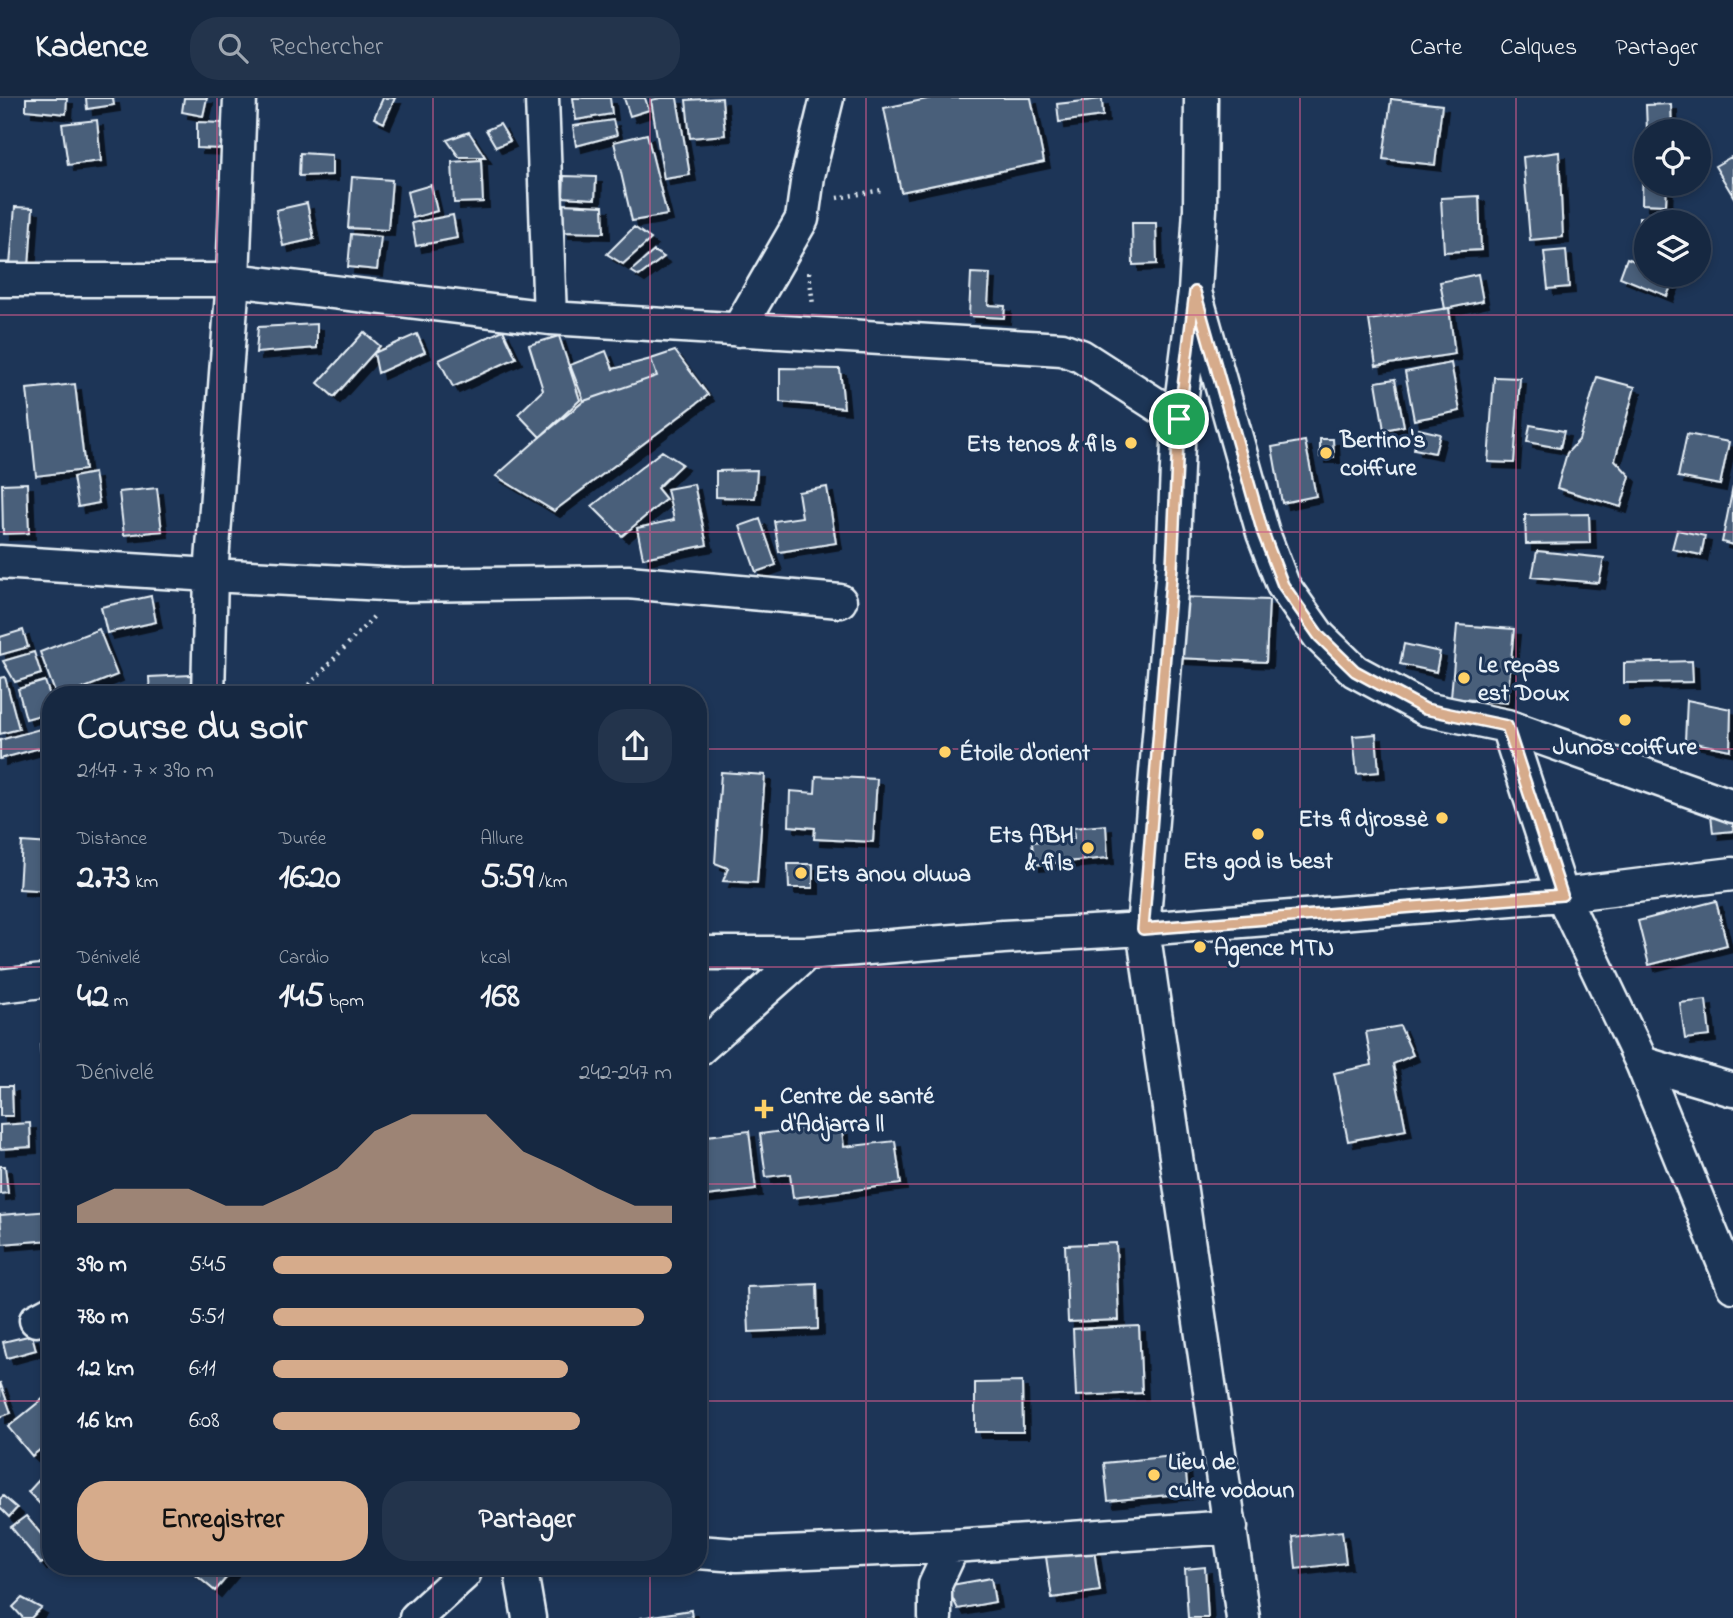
<!DOCTYPE html>
<html lang="fr">
<head>
<meta charset="utf-8">
<style>
	body { margin:0; font-family:"Indie Flower",sans-serif; background:#23344c; color:#f1f3f6; height:100vh; display:flex; flex-direction:column; font-size:26px; white-space:nowrap }
	* { box-sizing:border-box; margin:0 }
	p { font-size:23px; color:#9ea6b1 }
	.icon { flex:none; width:38px; height:38px; fill:none; stroke:currentColor; stroke-width:2; stroke-linecap:round; stroke-linejoin:round }
	.map { position:relative; flex:1; overflow:hidden }
	.drawer { position:absolute; left:42px; top:588px; width:665px; height:889px; display:flex; flex-direction:column; background:#162841; border-radius:28px; box-shadow:0 4px 10px #0003,0 0 0 2px #35445a }
	.drawer>* { flex:none }
	.tools { position:absolute; left:1634px; top:21px; display:grid; gap:14px }
	.tools a { display:grid; place-items:center; width:77px; height:77px; border-radius:50%; background:#162841; box-shadow:0 4px 10px #0003,0 0 0 2px #35445a; font-size:35px }
	.pin { position:absolute; display:grid; place-items:center; width:60px; height:60px; color:#fff; margin:-30px; border:4px solid #fff; border-radius:50%; box-shadow:0 2px 7px #0007 }
	.round { display:grid; place-items:center; flex:none; width:74px; height:74px; border-radius:28px; background:#23344c }
	.overview { display:flex; align-items:center; justify-content:space-between; height:119px; padding:0 35px }
	h1 { font-size:38px; font-weight:700; line-height:52px }
	.metrics { display:grid; grid-template-columns:repeat(3,1fr); gap:10px; height:119px; padding:7px 35px }
	.metrics div { display:grid; align-content:center }
	.metrics b { font-size:35px; font-weight:700 }
	.metrics small { font-size:19px; font-weight:400 }
	.metrics p { font-size:19px }
	.chart { height:196px; padding:14px 35px }
	.chart p { display:flex; justify-content:space-between }
	.chart svg { width:100%; height:126px; margin-top:7px; fill:#d6ab8b; opacity:.7 }
	.cta { display:flex; gap:14px; margin-top:auto; padding:14px 35px }
	.cta a { flex:1; height:80px; border-radius:28px; background:#d6ab8b; color:#111; font-size:28px; font-weight:700; line-height:80px; text-align:center }
	.cta a+a { background:#23344c; color:#f1f3f6 }
	ul { padding:0 35px; list-style:none; font-size:23px }
	li { display:grid; grid-template-columns:112px 84px 1fr; align-items:center; height:52px }
	li i { height:18px; border-radius:9px; background:#d6ab8b }
	header { display:flex; align-items:center; gap:42px; box-sizing:border-box; height:98px; padding:0 35px; background:#162841; border-bottom:2px solid #35445a }
	header strong { font-size:33px }
	nav { display:flex; gap:38px; margin-inline-start:auto; font-size:24px }
	.search { width:490px; height:63px; background:#23344c; display:flex; align-items:center; gap:18px; box-sizing:border-box; padding:0 24px; border-radius:28px; color:#9ea6b1; font-size:26px }
	.map>svg:first-child { display:block }
	.building { fill:#495e7a; stroke:#e8f1f8; stroke-width:2; filter:url(#shadow) }
	.lines { fill:none; stroke-linecap:round; stroke-linejoin:round }
	.minor-casing { stroke:#e8f1f8; stroke-width:37 }
	.path { stroke:#e8f1f8; stroke-width:4.5; stroke-dasharray:2 5; stroke-linecap:butt }
	.minor { stroke:#1d3557; stroke-width:32 }
	.route-casing { stroke:#fff; stroke-width:14 }
	.route { stroke:#d6ab8b; stroke-width:9 }
	.grid { fill:none; stroke:#cd598a; stroke-width:2; stroke-opacity:0.55 }
	.poi-dot { fill:#ffd166; stroke:#1d3557; stroke-width:2.5 }
	.labels { text-anchor:middle; stroke-width:6; stroke-linejoin:round; paint-order:stroke }
	.poi-label { font-size:24px; font-weight:bold; fill:#e8f1f8; stroke:#1d3557; text-anchor:start }
</style>
</head>
<body>
<header>
<strong>Kadence</strong>
<div class="search"><svg class="icon" aria-label="search" viewBox="0 0 24 24"><circle cx="10" cy="10" r="6"/><path d="M15 15l6 6"/></svg>Rechercher</div>
<nav><a>Carte</a><a>Calques</a><a>Partager</a></nav>
</header>
<div class="map">
<svg width="1733" height="1520" viewBox="0 0 1733 1520">
	<defs>
		<filter id="shadow"><feDropShadow dx="6" dy="6" stdDeviation="0" flood-color="#0009"/></filter>
	</defs>
	<rect width="100%" height="100%" fill="#1d3557"/>
	<filter id="ink" filterUnits="userSpaceOnUse"><feTurbulence type="fractalNoise" baseFrequency=".0143" numOctaves="2"/><feDisplacementMap in="SourceGraphic" scale="14" xChannelSelector="R" yChannelSelector="G"/><feConvolveMatrix kernelMatrix="1 2 1 2 8 2 1 2 1" color-interpolation-filters="sRGB"/></filter>
	<g filter="url(#ink)">
		<path class="building" d="M26,0H67L66,16L26,12Z
			M86,0H113L114,7L87,11Z
			M184,0H207L203,18L182,14Z
			M383,0H395L384,25L374,20Z
			M573,0H610L612,16L576,22Z
			M624,0H645L649,12L630,18Z
			M661,0H677L690,77L664,81L651,2Z
			M722,0L725,37L690,40L686,2Z
			M932,0H1031L1044,64L901,94L884,10Z
			M1102,1L1103,18L1059,24L1057,6Z
			M1391,1L1442,7L1435,67L1383,61Z
			M1671,6L1672,33H1647L1646,7Z
			M97,22L101,63L68,67L62,26Z
			M613,22L617,37L576,48L573,28Z
			M197,24L222,25V51L197,50Z
			M500,26L510,43L496,49L486,32Z
			M469,34L485,59H459L447,42Z
			M647,36L667,117L632,123L614,44Z
			M1559,54L1563,139L1530,142L1523,59Z
			M300,55L332,57V77L299,78Z
			M1643,58H1647V86H1667L1666,107L1642,106Z
			M1731,59L1733,62V98L1715,68Z
			M481,62L483,104L454,105L452,64Z
			M564,78L596,79L595,101L563,99Z
			M352,79L392,82L388,132L348,130Z
			M431,87L437,113L413,120L407,94Z
			M1479,98L1481,152L1444,154L1441,100Z
			M307,105L314,141L283,148L276,112Z
			M562,106L603,108L604,135L563,134Z
			M15,109L33,110L29,169L10,167Z
			M453,117L457,140L416,148L412,125Z
			M1639,119L1697,123V124H1647V146H1638Z
			M1132,125H1156L1157,166L1133,167Z
			M634,129L651,141L623,166L607,156Z
			M351,136L381,139L377,172L348,169Z
			M1566,152L1569,189L1548,191L1544,154Z
			M654,153L664,159L639,178L631,173Z
			M1627,160L1647,168V177H1670L1675,179L1667,198L1620,179Z
			M971,175L990,176L988,207L1005,208L1004,220L969,218Z
			M1478,176L1483,203L1445,211L1440,184Z
			M1449,210L1455,256L1376,268L1369,222Z
			M317,226V250L256,255L258,229Z
			M503,232L516,260L453,289L439,262Z
			M364,234L380,248L334,299L318,285Z
			M417,236L425,254L378,275L374,255Z
			M559,238L580,302L540,339L518,316L543,292L529,247Z
			M606,253L613,271L651,261L657,278L584,303L570,267Z
			M675,253L708,297L554,413L496,378L540,339L584,303L657,278L651,261Z
			M1451,265L1460,313L1414,322L1405,274Z
			M780,270L840,271L844,310L780,304Z
			M1494,279L1520,280L1514,365L1488,364Z
			M1597,279L1635,289L1615,362L1630,378L1621,409L1557,390L1567,355L1579,342Z
			M1395,281L1404,328L1384,332L1376,284Z
			M75,286L85,372L36,378L27,291Z
			M1530,327L1564,333L1560,350L1527,344Z
			M1419,331L1440,336L1435,355L1414,351Z
			M1687,336L1729,344L1720,387L1678,379Z
			M1320,341H1333L1334,359H1320Z
			M1305,343L1316,398L1282,405L1272,349Z
			M662,353L682,366L657,390L666,401L622,438L592,408Z
			M757,372L755,400L716,399V373Z
			M94,375L99,405L78,409L73,379Z
			M27,385L29,435L3,436L2,386Z
			M694,386L707,447L643,460L637,430L674,422L667,391Z
			M827,389L836,445L779,454L774,423L802,419L798,394Z
			M1733,389V447L1722,444Z
			M157,390L162,433L124,437L119,394Z
			M1589,416L1590,445L1526,446L1525,417Z
			M760,421L776,467L756,474L740,428Z
			M1677,432L1705,438L1701,457L1672,451Z
			M1537,453L1604,460L1599,485L1532,479Z
			M151,498L156,524L107,535L101,509Z
			M1179,499L1269,502L1266,564L1176,560Z
			M1457,527L1514,531L1507,605L1451,600Z
			M99,531L117,577L67,597H56L40,554Z
			M23,532L28,549L0,557V539Z
			M1404,546L1440,554L1436,574L1400,566Z
			M34,554L41,576L15,584L3,563Z
			M1692,563L1693,584L1624,585V565Z
			M191,577L192,597H150L149,579Z
			M5,579L19,631L0,636V580Z
			M45,583L51,601V614L26,621L18,591Z
			M1687,602L1731,611L1730,652L1685,643Z
			M51,628V647L0,661V642Z
			M1376,636L1379,674L1357,676L1353,638Z
			M721,674L765,677L757,785L723,783L728,770L715,765Z
			M816,678L877,681L873,744L814,741L815,730L789,728L790,693L815,695Z
			M1733,715V733L1713,735L1711,717Z
			M1106,727L1108,760L1034,767L1032,744L1074,740L1073,730Z
			M22,744L51,746V793L19,791Z
			M788,766H813V790H789Z
			M1716,803L1727,847L1649,867L1638,823Z
			M1706,902L1710,938L1685,941L1680,905Z
			M1400,928L1413,957L1393,966L1406,1032L1348,1043L1334,975L1372,967L1366,934Z
			M51,946V994L44,995L40,947Z
			M0,988H12L13,1018H0Z
			M41,1007H51V1025H41Z
			M30,1025L31,1049L0,1051V1027Z
			M841,1025L844,1049L895,1043L901,1086L793,1100L790,1076L766,1079L760,1036Z
			M749,1033L756,1092L698,1099V1039Z
			M0,1068H5L8,1095L0,1096Z
			M51,1113V1142L2,1146L0,1117Z
			M1116,1145L1119,1222L1068,1224L1065,1147Z
			M817,1186L818,1231L749,1234L747,1189Z
			M1139,1228L1142,1295L1076,1298L1073,1231Z
			M32,1237L36,1252L7,1260L3,1244Z
			M0,1284L11,1315L0,1319Z
			M1022,1284L1023,1334H975V1285Z
			M44,1300L51,1308V1343L32,1358L8,1329Z
			M1184,1357L1188,1395L1108,1403L1104,1365Z
			M39,1382L51,1394V1417L28,1394Z
			M3,1398L17,1410L9,1419L0,1410V1401Z
			M26,1418L51,1448V1458L41,1466L11,1429Z
			M1342,1433L1346,1465L1296,1471L1293,1439Z
			M1093,1445L1100,1493L1052,1500L1045,1452Z
			M185,1468H226L232,1473L215,1493Z
			M1205,1469L1208,1520H1188L1185,1471Z
			M991,1480L995,1504L958,1511L946,1488Z
			M22,1500L41,1510L31,1520H23L13,1509Z
			M691,1512L692,1520H640Z"/>
		<g class="lines">
			<defs>
				<path id="minor" d="M542,0L550,220
					M1201,0L1200,111L1195,194L1263,435L1283,487L1319,538L1355,573L1425,611L1507,628L1733,708
					M0,182H233L550,220L1062,251L1081,258L1179,321
					M1195,194L1179,321L1173,469L1143,831L1243,1520
					M738,232L802,121L808,78L827,0
					M0,464L211,477L403,487L628,484L840,503
					M208,597L211,477L233,182L240,0
					M1507,628L1562,797L1642,965L1733,1188
					M698,855H807L1003,839L1143,831L1562,797L1733,776
					M0,888L51,882
					M698,952L807,855
					M1642,965L1733,992
					M36,1222L51,1214
					M698,1454L737,1457L953,1448L1231,1429
					M520,1468L529,1520
					M416,1520L464,1476L467,1468
					M935,1520V1487L953,1448"/>
			</defs>
			<use href="#minor" class="minor-casing"/>
			<path class="path" d="M837,100L882,92
				M809,174L813,207
				M300,597L376,516"/>
			<use href="#minor" class="minor"/>
		</g>
	</g>
	<g class="lines" filter="url(#ink)">
		<defs>
			<path id="route" d="M1195,194L1263,435L1283,487L1319,538L1355,573L1425,611L1507,628L1562,797L1143,831L1172,469L1179,321Z"/>
		</defs>
		<use href="#route" class="route-casing"/>
		<use href="#route" class="route"/>
	</g>
	<path class="grid" d="M217,0V597M433,0V597M650,0V597M866,0V1520M1083,0V1520M1300,0V1520M1516,0V1520M0,217H1733M0,434H1733M0,651H51M698,651H1733M0,869H51M698,869H1733M0,1086H51M698,1086H1733M0,1303H51M698,1303H1733M217,1468V1520M433,1468V1520M650,1468V1520"/>
	<g class="poi-dot">
		<circle cx="1131" cy="345" r="7"/>
		<circle cx="1326" cy="355" r="7"/>
		<circle cx="1464" cy="580" r="7"/>
		<circle cx="1625" cy="622" r="7"/>
		<circle cx="945" cy="654" r="7"/>
		<circle cx="1442" cy="720" r="7"/>
		<circle cx="1258" cy="736" r="7"/>
		<circle cx="1088" cy="750" r="7"/>
		<circle cx="801" cy="775" r="7"/>
		<circle cx="1200" cy="849" r="7"/>
		<path d="M760.5 1000.5h7v7h7v7h-7v7h-7v-7h-7v-7h7z"/>
		<circle cx="1154" cy="1377" r="7"/>
	</g>
	<g class="labels">
		<g class="poi-label">
			<text x="1340" y="349">Bertino's<tspan x="1340" dy="28">coiffure</tspan></text>
			<text x="1117" y="353" text-anchor="end">Ets tenos &amp; fils</text>
			<text x="1478" y="574">Le repas<tspan x="1478" dy="28">est Doux</tspan></text>
			<text x="1625" y="656" text-anchor="middle">Junos coiffure</text>
			<text x="959" y="662">Étoile d'orient</text>
			<text x="1428" y="728" text-anchor="end">Ets fidjrossè</text>
			<text x="1074" y="744" text-anchor="end">Ets ABH<tspan x="1074" dy="28">&amp; fils</tspan></text>
			<text x="1258" y="770" text-anchor="middle">Ets god is best</text>
			<text x="815" y="783">Ets anou oluwa</text>
			<text x="1214" y="857">Agence MTN</text>
			<text x="780" y="1005">Centre de santé<tspan x="780" dy="28">d'Adjarra ll</tspan></text>
			<text x="1168" y="1371">Lieu de<tspan x="1168" dy="28">culte vodoun</tspan></text>
		</g>
	</g>
</svg>
<div class="tools">
<a><svg class="icon" aria-label="locate" viewBox="0 0 24 24"><circle cx="12" cy="12" r="6"/><path d="M12 2v4M12 18v4M2 12h4M18 12h4"/></svg></a>
<a><svg class="icon" aria-label="layers" viewBox="0 0 24 24"><path d="M12 4l9 5-9 5-9-5zM3 14l9 5 9-5"/></svg></a>
</div>
<div class="pin" style="left:1179px;top:321px;background:#1e9e55"><svg class="icon" aria-label="arrive" viewBox="0 0 24 24"><path d="M6 21V4h12l-3 4 3 4H6"/></svg></div>
<section class="drawer">
<div class="overview"><div><h1>Course du soir</h1><p>21:47 · 7 × 390 m</p></div><a class="round"><svg class="icon" aria-label="share" viewBox="0 0 24 24"><path d="M12 15V3M7 8l5-5 5 5M5 13v7h14v-7"/></svg></a></div>
<div class="metrics">
<div><p>Distance</p><b>2.73<small> km</small></b></div>
<div><p>Durée</p><b>16:20</b></div>
<div><p>Allure</p><b>5:59<small> /km</small></b></div>
</div>
<div class="metrics">
<div><p>Dénivelé</p><b>42<small> m</small></b></div>
<div><p>Cardio</p><b>145<small> bpm</small></b></div>
<div><p>kcal</p><b>168</b></div>
</div>
<div class="chart"><p><span>Dénivelé</span>242–247 m</p>
<svg viewBox="0 0 160 44" preserveAspectRatio="none"><path d="M0 44V38L10 32L20 32L30 32L40 38L50 38L60 32L70 25L80 12L90 6L100 6L110 6L120 19L130 25L140 32L150 38L160 38V44z"/></svg>
</div>
<ul>
<li><b>390 m</b>5:45<i style="width:100%"></i></li>
<li><b>780 m</b>5:51<i style="width:93%"></i></li>
<li><b>1.2 km</b>6:11<i style="width:74%"></i></li>
<li><b>1.6 km</b>6:08<i style="width:77%"></i></li>
</ul>
<div class="cta"><a>Enregistrer</a><a>Partager</a></div>
</section>
</div>
</body>
</html>
